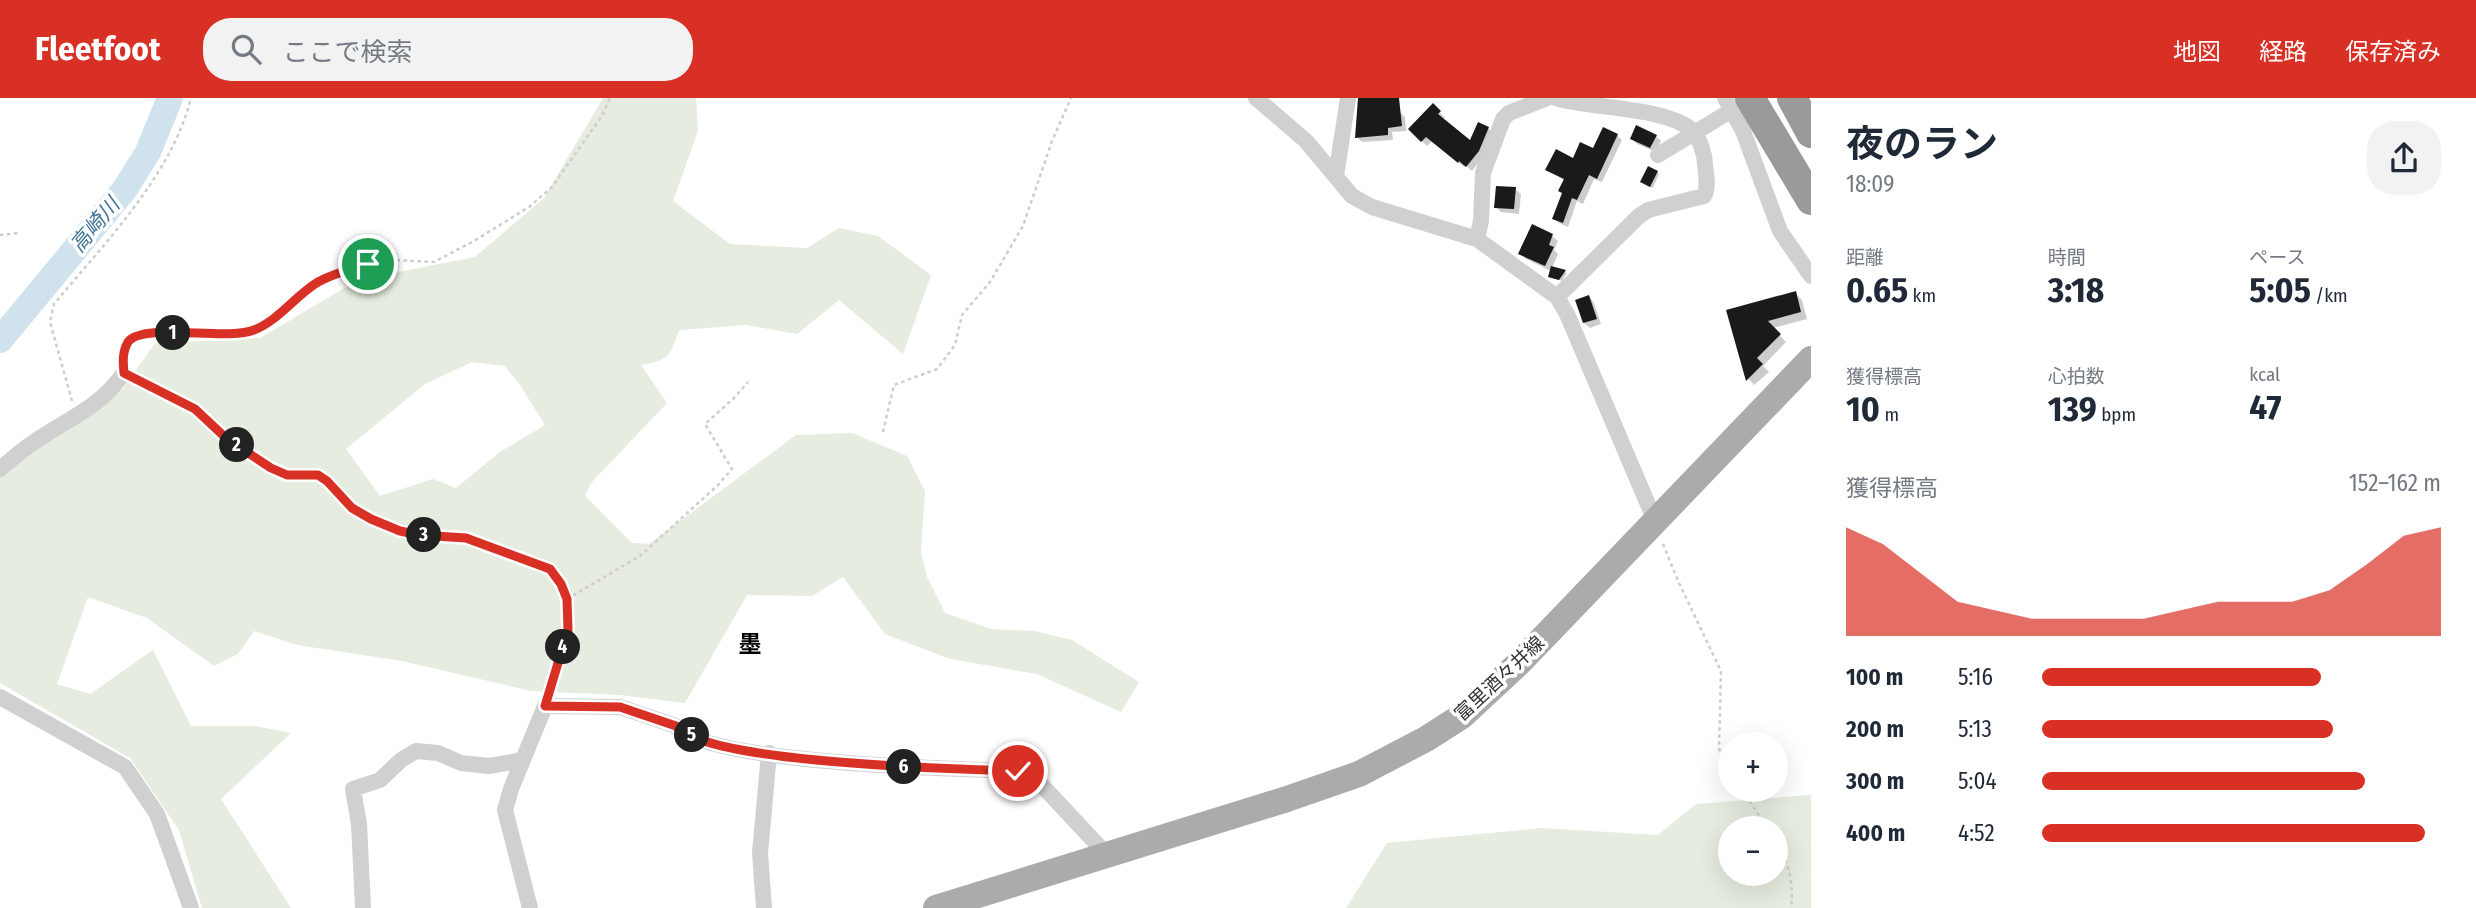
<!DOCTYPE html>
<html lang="ja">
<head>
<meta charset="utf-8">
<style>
	body { margin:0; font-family:"Fira Sans Condensed","Noto Sans JP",sans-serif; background:#f2f2f3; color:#1f2937; height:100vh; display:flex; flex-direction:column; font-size:26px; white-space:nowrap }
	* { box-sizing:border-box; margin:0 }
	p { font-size:23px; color:#747a83 }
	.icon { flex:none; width:38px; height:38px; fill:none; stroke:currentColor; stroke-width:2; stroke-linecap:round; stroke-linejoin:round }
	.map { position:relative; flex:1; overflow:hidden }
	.panel { display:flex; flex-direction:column; background:#fff; width:665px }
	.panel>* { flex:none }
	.buttons { position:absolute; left:1718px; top:634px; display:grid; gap:14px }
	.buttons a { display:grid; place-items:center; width:70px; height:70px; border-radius:50%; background:#fff; box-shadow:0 7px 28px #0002; font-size:35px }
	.pin { position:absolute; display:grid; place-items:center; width:60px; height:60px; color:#fff; margin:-30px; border:4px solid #fff; border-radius:50%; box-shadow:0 2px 7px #0007 }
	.km { position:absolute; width:35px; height:35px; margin:-18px; border-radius:50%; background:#222; color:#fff; font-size:19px; line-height:35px; text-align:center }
	.round { display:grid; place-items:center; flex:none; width:74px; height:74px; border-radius:28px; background:#f2f2f3 }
	.head { display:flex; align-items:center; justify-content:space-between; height:119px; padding:0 35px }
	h1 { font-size:38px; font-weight:700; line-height:52px }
	.stats { display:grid; grid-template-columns:repeat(3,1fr); gap:10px; height:119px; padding:7px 35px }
	.stats div { display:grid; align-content:center }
	.stats b { font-size:35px; font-weight:700 }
	.stats small { font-size:19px; font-weight:400 }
	.stats p { font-size:19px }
	.chart { height:196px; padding:14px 35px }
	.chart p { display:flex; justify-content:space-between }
	.chart svg { width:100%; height:126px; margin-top:7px; fill:#d93025; opacity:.7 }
	ul { padding:0 35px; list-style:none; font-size:23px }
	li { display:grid; grid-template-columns:112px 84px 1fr; align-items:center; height:52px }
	li i { height:18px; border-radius:9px; background:#d93025 }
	header { display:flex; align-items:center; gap:42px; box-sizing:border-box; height:98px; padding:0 35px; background:#d93025; color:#fff }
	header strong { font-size:33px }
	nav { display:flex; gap:38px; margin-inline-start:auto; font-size:24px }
	.search { width:490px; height:63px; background:#f2f2f3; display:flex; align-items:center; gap:18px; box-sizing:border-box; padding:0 24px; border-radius:28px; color:#747a83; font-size:26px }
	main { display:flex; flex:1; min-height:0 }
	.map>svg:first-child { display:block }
	.green { fill:#e6ecdf; fill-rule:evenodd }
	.shadow { fill:#0003 }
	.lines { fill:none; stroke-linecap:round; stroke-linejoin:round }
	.river { stroke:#cfe2ee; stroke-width:26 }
	.building { fill:#1a1a1a }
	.path { stroke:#cdcdcd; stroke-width:2.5; stroke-dasharray:3.5 3.5; stroke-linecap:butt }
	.street { stroke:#d0d0d0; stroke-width:16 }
	.primary { stroke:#ababab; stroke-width:26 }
	.highway { stroke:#9a9a9a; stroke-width:30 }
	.route-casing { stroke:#fff; stroke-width:14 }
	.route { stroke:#d93025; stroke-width:9 }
	.labels { text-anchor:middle; stroke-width:7; stroke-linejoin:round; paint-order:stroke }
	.street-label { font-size:19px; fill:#333; stroke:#fff }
	.water-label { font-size:21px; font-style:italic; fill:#3f7597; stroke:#fff }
	.quarter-label { font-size:23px; font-weight:bold; fill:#000; stroke:#fff }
</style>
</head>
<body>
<header>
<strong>Fleetfoot</strong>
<div class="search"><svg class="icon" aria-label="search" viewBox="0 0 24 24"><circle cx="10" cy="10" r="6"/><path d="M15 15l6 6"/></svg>ここで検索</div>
<nav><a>地図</a><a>経路</a><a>保存済み</a></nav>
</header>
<main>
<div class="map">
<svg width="1811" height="810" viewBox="0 0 1811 810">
	<rect width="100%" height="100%" fill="#fff"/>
	<path class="green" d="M603,0H696L698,33L673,103L730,146L807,150L839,130L878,138L931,177L903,256L839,202L797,236L746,227L679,232C670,258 669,262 641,267L667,305L591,385L585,398L632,445L649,446L796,337L852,335L907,358L925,393L921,454L927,479L945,515L991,531L1035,533L1072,542L1139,584L1121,614L1037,576L950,561L885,536L843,479L812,498L747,497L685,605L620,597L531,593L402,563L297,547L254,533L238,556L214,568L147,520L88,499L57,586L90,596L153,552L191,628H255L291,635L221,701L291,810H202L179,732L130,660L0,585V377L33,340L123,291L155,245L260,240L358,182L475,159L544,100ZM472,264L505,268L518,284L545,327L500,354L456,390L433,381L380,398L346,351L425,286Z
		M1811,697V810H1346L1387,745L1541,730L1658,737L1696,706ZM1731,730H1776V775H1731Z"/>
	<path class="shadow" d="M1359,0H1396L1400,14L1405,19L1406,33L1392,34L1393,42L1362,44L1357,39Z
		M1433,8L1445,20L1442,22L1471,45L1488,30L1493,35L1484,58L1472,73L1465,67L1464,69L1432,43L1427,48L1410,31Z
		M1617,37L1622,42L1602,84L1594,81L1583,106L1577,103L1568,129L1559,125L1554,120L1563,96L1565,83L1547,71L1573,62Z
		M1656,38L1661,43L1656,54L1637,46L1632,41Z
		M1657,74L1659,76L1653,90L1644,86Z
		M1515,91L1521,96L1519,116L1501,114L1496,109Z
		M1533,129L1552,138L1558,143L1554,152L1558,156L1552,170L1567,175L1562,183L1552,180L1550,178L1551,173L1526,161L1521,156Z
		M1795,195L1802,202L1807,221L1773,230L1786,244L1763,268L1769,274L1754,287L1747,279L1728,213Z
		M1589,199L1594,205L1601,226L1590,230L1584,225Z"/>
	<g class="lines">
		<path class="river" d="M0,242L125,91L148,54L170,0"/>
	</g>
	<path class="building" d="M1358,0H1399L1402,28L1388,30V37L1355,40Z
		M1433,5L1441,13L1438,16L1470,42L1478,24L1489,29L1479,53L1466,69L1459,63L1458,65L1426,39L1421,44L1408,31Z
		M1636,27L1657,37L1650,50L1630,41Z
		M1603,29L1618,36L1597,81L1589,77L1577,102L1572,100L1563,125L1552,121L1562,95L1558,93L1564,81L1545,72L1556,51L1573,60L1580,44L1593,50Z
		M1648,68L1658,73L1650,89L1640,84Z
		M1496,88L1516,89L1514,111L1494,110Z
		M1532,126L1553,136L1549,147L1554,149L1545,168L1518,156Z
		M1551,168L1566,172L1559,182L1548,179Z
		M1796,193L1801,214L1768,223L1781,236L1757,260L1763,266L1746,283L1726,212Z
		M1589,197L1597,221L1583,225L1575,202Z"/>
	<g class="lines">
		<path class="path" d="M0,137L19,135
			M123,261L129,244L136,238L151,235L233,236L254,232L317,185L336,175L368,166L396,162L434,164L474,143L529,109L552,89L602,18L610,0
			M136,281C155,291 180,299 197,312C222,332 243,356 272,371C288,379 303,372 318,378C333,382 341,401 353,410C366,421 385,428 400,433C421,439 443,437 463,440C475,441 546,468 552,474C583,509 560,556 549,594
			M72,303L50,224L54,206C103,147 172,77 191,0
			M883,334L894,287L937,271L955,247L962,217L990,184L1023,128L1052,43L1071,0
			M1663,446L1679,485L1721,573L1719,651L1731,673
			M567,501L640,458L718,387L732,371L705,326L734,300L748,284
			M1742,691L1767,730
			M1776,743C1789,762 1794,788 1791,810"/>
		<path class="street" d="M1256,0L1306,43L1352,98L1372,109L1477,141L1557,199L1567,216L1655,423
			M1556,0C1592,11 1666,9 1692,32C1699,39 1705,56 1705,67C1706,77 1709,89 1704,98L1648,112L1639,118L1557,199
			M1725,0L1743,33L1780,133L1811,178
			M1658,57L1732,12
			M1336,78L1348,0
			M1477,141L1481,123L1483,75L1503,21L1509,15L1547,0
			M0,371C15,358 31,345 48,335C78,316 102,306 124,275
			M0,599L125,669L157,716L191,810
			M363,810L359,726L353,691L380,682L401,662L416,653L438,655L461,665L489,668L523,662
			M530,810L505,712L511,691L545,608L620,609L676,628C707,666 962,671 1018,673L1036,681L1108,758
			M764,810L760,755L769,655"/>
		<path class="primary" d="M936,810L1287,701L1359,676L1426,641L1462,618L1520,564L1811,261"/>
		<path class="highway" d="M1750,0L1811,102
			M1792,0L1811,35"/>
	</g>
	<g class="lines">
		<defs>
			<path id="route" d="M368,166C351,171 334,175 318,184C296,197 278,223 254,232C227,243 143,224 128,244C122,254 123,265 124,275L195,311L227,341L271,370L287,377H318L327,383L352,410L371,421L400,433L419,437L466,440L550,471L561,486L567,501L568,532L545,608L620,609L676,628C708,666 961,671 1018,673"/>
		</defs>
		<use href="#route" class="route-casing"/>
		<use href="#route" class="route"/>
	</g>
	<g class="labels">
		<g class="street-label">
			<text transform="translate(1499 580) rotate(-43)" y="7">富里酒々井線</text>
		</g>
		<g class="water-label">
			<text transform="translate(95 127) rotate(-50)" y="7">高崎川</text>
		</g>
		<g class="quarter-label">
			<text x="750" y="554">墨</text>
		</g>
	</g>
</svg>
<div class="buttons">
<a>+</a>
<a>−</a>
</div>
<div class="pin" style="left:368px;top:166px;background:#1e9e55"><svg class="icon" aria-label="arrive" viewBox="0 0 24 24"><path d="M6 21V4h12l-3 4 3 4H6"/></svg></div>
<div class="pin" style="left:1018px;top:673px;background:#d93025"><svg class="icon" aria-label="check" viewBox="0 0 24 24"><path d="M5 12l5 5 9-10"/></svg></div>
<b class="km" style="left:173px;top:235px">1</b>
<b class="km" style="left:237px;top:347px">2</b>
<b class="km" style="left:424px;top:437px">3</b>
<b class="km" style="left:563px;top:549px">4</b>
<b class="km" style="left:692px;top:637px">5</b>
<b class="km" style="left:904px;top:669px">6</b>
</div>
<section class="panel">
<div class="head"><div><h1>夜のラン</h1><p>18:09</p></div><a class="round"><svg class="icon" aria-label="share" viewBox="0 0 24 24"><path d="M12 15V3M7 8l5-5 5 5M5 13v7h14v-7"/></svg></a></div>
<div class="stats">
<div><p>距離</p><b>0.65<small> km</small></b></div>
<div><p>時間</p><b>3:18</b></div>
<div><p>ペース</p><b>5:05<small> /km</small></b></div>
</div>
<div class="stats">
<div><p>獲得標高</p><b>10<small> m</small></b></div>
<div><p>心拍数</p><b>139<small> bpm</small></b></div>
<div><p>kcal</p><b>47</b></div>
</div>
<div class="chart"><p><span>獲得標高</span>152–162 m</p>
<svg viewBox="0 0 160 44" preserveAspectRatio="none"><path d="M0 44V6L10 12L20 22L30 32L40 35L50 38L60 38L70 38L80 38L90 35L100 32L110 32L120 32L130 28L140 19L150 9L160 6V44z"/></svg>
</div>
<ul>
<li><b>100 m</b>5:16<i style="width:70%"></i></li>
<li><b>200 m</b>5:13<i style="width:73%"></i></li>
<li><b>300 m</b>5:04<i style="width:81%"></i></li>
<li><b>400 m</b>4:52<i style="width:96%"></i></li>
</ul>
</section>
</main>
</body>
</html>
